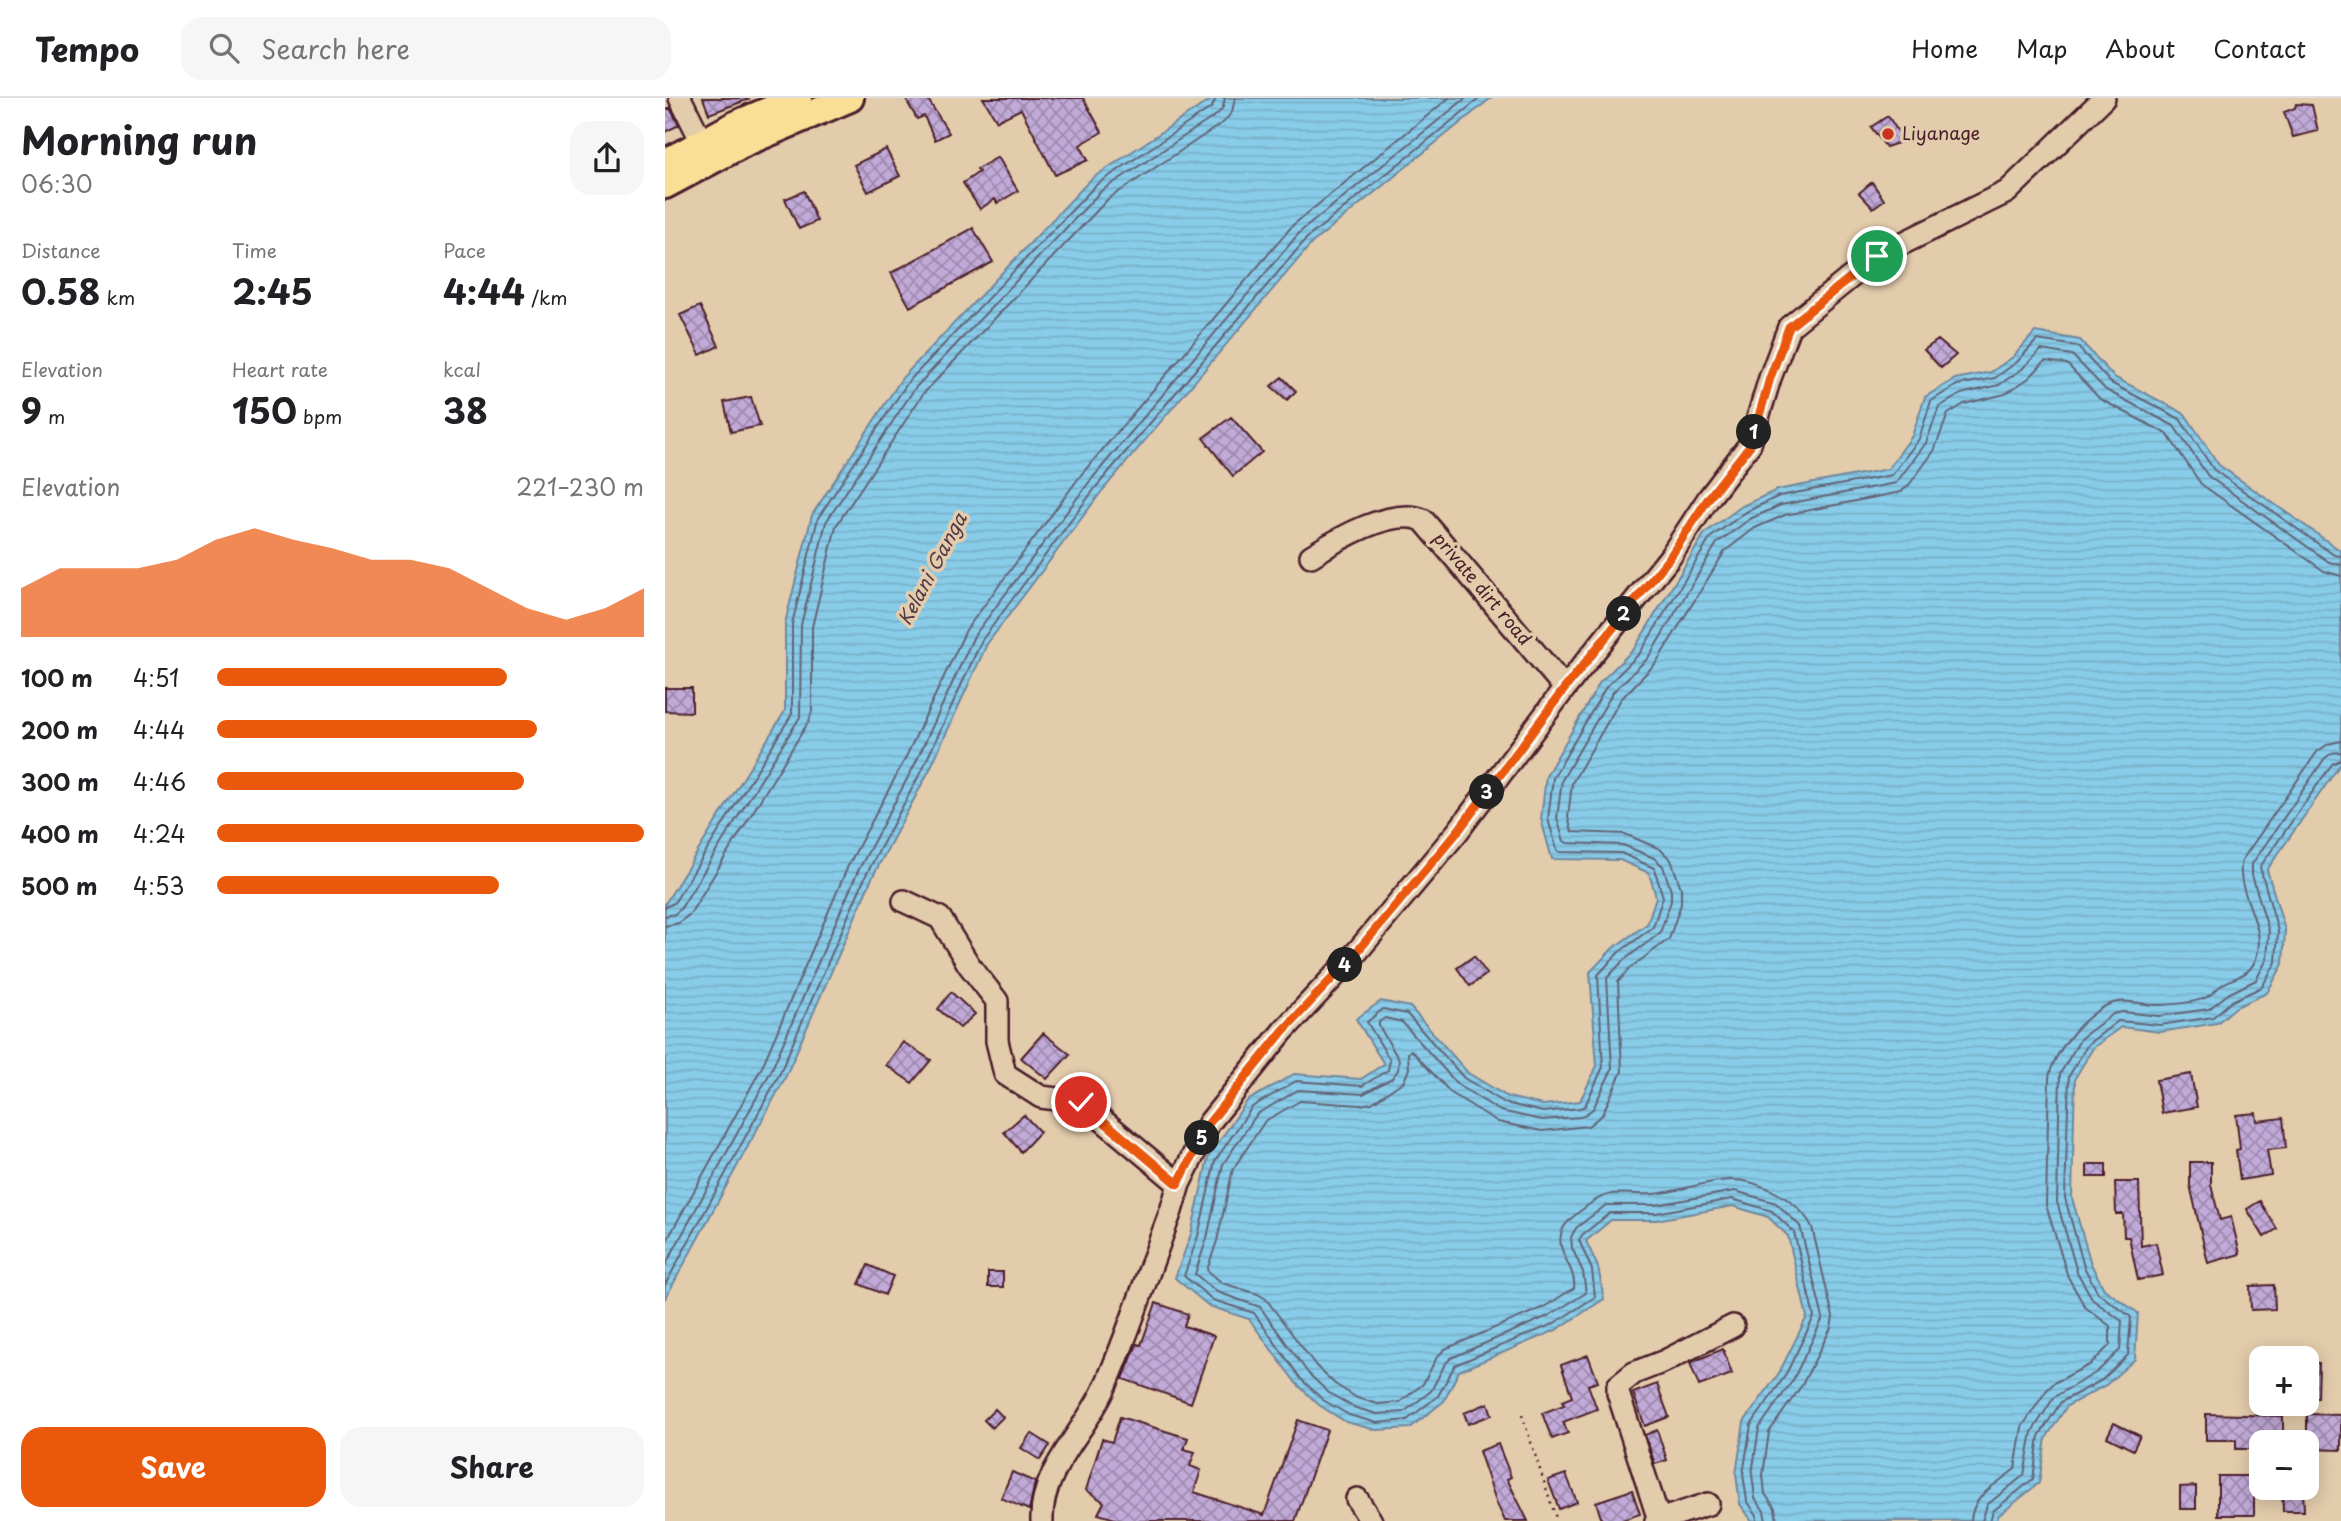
<!DOCTYPE html>
<html lang="en">
<head>
<meta charset="utf-8">
<style>
	body { margin:0; font-family:"Playpen Sans",sans-serif; background:#f6f6f6; color:#202124; height:100vh; display:flex; flex-direction:column; font-size:26px; white-space:nowrap }
	* { box-sizing:border-box; margin:0 }
	p { font-size:23px; color:#757577 }
	.icon { flex:none; width:38px; height:38px; fill:none; stroke:currentColor; stroke-width:2; stroke-linecap:round; stroke-linejoin:round }
	.map { position:relative; flex:1; overflow:hidden }
	.side { display:flex; flex-direction:column; background:#fff; width:665px }
	.side>* { flex:none }
	.tools { position:absolute; left:1584px; top:1248px; display:grid; gap:14px }
	.tools a { display:grid; place-items:center; width:70px; height:70px; border-radius:14px; background:#fff; box-shadow:0 4px 18px #0003; font-size:35px }
	.pin { position:absolute; display:grid; place-items:center; width:60px; height:60px; color:#fff; margin:-30px; border:4px solid #fff; border-radius:50%; box-shadow:0 2px 7px #0007 }
	.km { position:absolute; width:35px; height:35px; margin:-18px; border-radius:50%; background:#222; color:#fff; font-size:19px; line-height:35px; text-align:center }
	.round { display:grid; place-items:center; flex:none; width:74px; height:74px; border-radius:21px; background:#f6f6f6 }
	.head { display:flex; align-items:center; justify-content:space-between; height:119px; padding:0 21px }
	h1 { font-size:38px; font-weight:700; line-height:52px }
	.stats { display:grid; grid-template-columns:repeat(3,1fr); gap:10px; height:119px; padding:7px 21px }
	.stats div { display:grid; align-content:center }
	.stats b { font-size:35px; font-weight:700 }
	.stats small { font-size:19px; font-weight:400 }
	.stats p { font-size:19px }
	.chart { height:196px; padding:14px 21px }
	.chart p { display:flex; justify-content:space-between }
	.chart svg { width:100%; height:126px; margin-top:7px; fill:#ea580c; opacity:.7 }
	.primary-button { display:flex; gap:14px; margin-top:auto; padding:14px 21px }
	.primary-button a { flex:1; height:80px; border-radius:21px; background:#ea580c; color:#fff; font-size:28px; font-weight:700; line-height:80px; text-align:center }
	.primary-button a+a { background:#f6f6f6; color:#202124 }
	ul { padding:0 21px; list-style:none; font-size:23px }
	li { display:grid; grid-template-columns:112px 84px 1fr; align-items:center; height:52px }
	li i { height:18px; border-radius:9px; background:#ea580c }
	header { display:flex; align-items:center; gap:42px; box-sizing:border-box; height:98px; padding:0 35px; background:#fff; border-bottom:2px solid #e0e0e0 }
	header strong { font-size:33px }
	nav { display:flex; gap:38px; margin-inline-start:auto; font-size:24px }
	.search { width:490px; height:63px; background:#f6f6f6; display:flex; align-items:center; gap:18px; box-sizing:border-box; padding:0 24px; border-radius:21px; color:#757577; font-size:26px }
	main { display:flex; flex:1; min-height:0 }
	.map>svg:first-child { display:block }
	.water { fill:url(#water-rules); stroke:#6f879d; stroke-width:2 }
	.lines { fill:none; stroke-linecap:round; stroke-linejoin:round }
	.shore { stroke:#636477; stroke-width:2 }
	.building { fill:url(#building-cross-hatch); stroke:#4a1f2b; stroke-width:2 }
	.minor-casing { stroke:#4a1f2b; stroke-width:26 }
	.major-casing { stroke:#4a1f2b; stroke-width:32 }
	.path { stroke:#4a1f2b; stroke-width:2.5; stroke-dasharray:2 5; stroke-linecap:butt }
	.minor { stroke:#e3ccac; stroke-width:21 }
	.major { stroke:#f9df96; stroke-width:26 }
	.route-casing { stroke:#fff; stroke-width:14 }
	.route { stroke:#ea580c; stroke-width:9 }
	.poi-dot { fill:#c8321e; stroke:#e3ccac; stroke-width:2.5 }
	.labels { text-anchor:middle; stroke-width:7; stroke-linejoin:round; paint-order:stroke }
	.poi-label { font-size:18px; fill:#4a1f2b; stroke:#e3ccac; text-anchor:start }
	.street-label { font-size:18px; fill:#4a1f2b; stroke:#e3ccac }
	.water-label { font-size:19px; font-style:italic; fill:#533948; stroke:#e3ccac }
</style>
</head>
<body>
<header>
<strong>Tempo</strong>
<div class="search"><svg class="icon" aria-label="search" viewBox="0 0 24 24"><circle cx="10" cy="10" r="6"/><path d="M15 15l6 6"/></svg>Search here</div>
<nav><a>Home</a><a>Map</a><a>About</a><a>Contact</a></nav>
</header>
<main>
<section class="side">
<div class="head"><div><h1>Morning run</h1><p>06:30</p></div><a class="round"><svg class="icon" aria-label="share" viewBox="0 0 24 24"><path d="M12 15V3M7 8l5-5 5 5M5 13v7h14v-7"/></svg></a></div>
<div class="stats">
<div><p>Distance</p><b>0.58<small> km</small></b></div>
<div><p>Time</p><b>2:45</b></div>
<div><p>Pace</p><b>4:44<small> /km</small></b></div>
</div>
<div class="stats">
<div><p>Elevation</p><b>9<small> m</small></b></div>
<div><p>Heart rate</p><b>150<small> bpm</small></b></div>
<div><p>kcal</p><b>38</b></div>
</div>
<div class="chart"><p><span>Elevation</span>221–230 m</p>
<svg viewBox="0 0 160 44" preserveAspectRatio="none"><path d="M0 44V27L10 20L20 20L30 20L40 17L50 10L60 6L70 10L80 13L90 17L100 17L110 20L120 27L130 34L140 38L150 34L160 27V44z"/></svg>
</div>
<ul>
<li><b>100 m</b>4:51<i style="width:68%"></i></li>
<li><b>200 m</b>4:44<i style="width:75%"></i></li>
<li><b>300 m</b>4:46<i style="width:72%"></i></li>
<li><b>400 m</b>4:24<i style="width:100%"></i></li>
<li><b>500 m</b>4:53<i style="width:66%"></i></li>
</ul>
<div class="primary-button"><a>Save</a><a>Share</a></div>
</section>
<div class="map">
<svg width="1676" height="1423" viewBox="0 0 1676 1423">
	<defs>
		<pattern id="water-rules" width="6" height="5" patternUnits="userSpaceOnUse" patternTransform="scale(1.75)"><rect width="6" height="5" fill="#88cce9"/><path d="M0 2.5h6" fill="none" stroke="#77afc8"/></pattern>
		<pattern id="building-cross-hatch" width="8" height="8" patternUnits="userSpaceOnUse" patternTransform="scale(1.75)"><rect width="8" height="8" fill="#c1aad8"/><path d="M0 0l8 8M0 8l8-8" fill="none" stroke="#9f8aaf"/></pattern>
	</defs>
	<rect width="100%" height="100%" fill="#e3ccac"/>
	<filter id="ink" filterUnits="userSpaceOnUse"><feTurbulence type="fractalNoise" baseFrequency=".0143" numOctaves="2"/><feDisplacementMap in="SourceGraphic" scale="14" xChannelSelector="R" yChannelSelector="G"/><feConvolveMatrix kernelMatrix="1 2 1 2 8 2 1 2 1" color-interpolation-filters="sRGB"/></filter>
	<g filter="url(#ink)">
		<path class="water" d="M548,0H826L647,145L437,393L322,546L264,673L207,780L120,980L0,1201V806L120,613V525L147,417L237,280L426,81Z
			M1370,234L1415,242L1449,279L1520,316L1554,367L1676,453V665L1602,772L1620,832L1618,866L1602,895L1571,909L1552,925L1495,934L1456,929L1428,950L1410,980L1407,1100L1426,1166L1439,1191L1473,1215L1470,1261L1441,1287L1402,1308L1381,1340L1374,1385L1333,1418L1332,1423H1087L1075,1406L1071,1376L1079,1324L1114,1275L1142,1219L1123,1138L1103,1119L1068,1108L991,1122H946L921,1143L933,1169L939,1201L891,1232L794,1273L779,1303L745,1330L711,1332L681,1324L654,1307L631,1285L584,1221L544,1208L510,1180L526,1136L543,1060L582,1003L629,976L696,981L719,966L691,921L716,903L745,909L803,975L843,999L878,1007L915,1003L932,968L925,874L948,850L982,826L991,799L984,775L955,762L887,761L876,721L881,678L935,584L969,551L1040,435L1077,408L1112,392L1223,371L1247,338L1260,299L1290,281L1326,274L1348,259Z"/>
		<g class="lines">
			<path class="shore" d="M0,809L9,805L127,616V526L153,420L243,284L431,87L547,9L551,0
				M0,818L10,816L16,810L135,619L136,527L161,424L250,290L436,93L553,16L558,9L560,0
				M0,828L14,825L25,816L144,623L147,613V529L171,428L258,296L443,101L559,24L567,14L570,0
				M0,1146L97,969L183,768L240,661L301,532L416,377L628,127L784,0
				M0,1168L106,973L193,773L250,666L309,538L425,383L635,134L801,0
				M0,1187L114,977L201,777L258,670L317,542L431,389L642,140L815,0
				M1092,1423V1417L1082,1403L1078,1376L1086,1327L1120,1278L1149,1219L1129,1134L1107,1113L1067,1101L991,1115H945L917,1137L914,1142L927,1172L930,1199L888,1226L790,1267L773,1298L742,1322L712,1325L684,1317L658,1302L636,1281L589,1215L548,1202L519,1178L533,1138L550,1063L587,1009L631,983L697,988L723,972L725,962L702,924L718,911L742,916L799,980L840,1005L878,1014L915,1010L920,1008L938,969L933,877L953,855L988,829L998,799L989,770L956,755L895,754L892,752L883,721L888,680L941,589L975,555L1046,439L1081,414L1114,398L1227,377L1254,341L1266,303L1292,287L1330,280L1352,264L1372,242L1412,248L1446,285L1515,321L1549,372L1669,457L1676,458
				M1101,1423L1099,1413L1090,1400L1087,1376L1094,1330L1128,1282L1158,1220L1135,1128L1111,1105L1070,1093L990,1107H941L911,1130L906,1139L907,1150L918,1174L921,1195L883,1218L786,1260L780,1266L766,1293L739,1314L712,1316L688,1309L664,1295L643,1275L595,1209L552,1194L530,1176L542,1140L558,1066L592,1016L633,992L698,996L727,980L733,972L734,962L714,928V924L720,920L737,924L793,987L835,1013L877,1022L916,1019L928,1011L947,971L942,880L959,862L995,835L1006,803V793L998,768L989,760L958,747L902,745L899,743L892,720L897,682L948,594L983,560L1052,445L1085,421L1116,407L1231,385L1261,345L1274,309L1296,296L1334,287L1357,271L1376,252L1407,257L1441,292L1509,328L1543,378L1664,464L1676,467
				M1112,1423L1110,1410L1100,1396L1098,1377L1104,1334L1137,1287L1166,1230L1168,1219L1147,1129C1134,1103 1096,1082 1067,1082C1041,1082 1015,1094 988,1096C956,1098 946,1088 918,1111C911,1116 903,1122 899,1129C886,1151 912,1169 909,1190L879,1209L780,1251L772,1259L758,1286L735,1304L713,1306L692,1300L670,1286L651,1268L601,1201L593,1196L557,1185L542,1172L552,1143L568,1071L600,1023L635,1003L695,1007L707,1005L739,983L744,971L743,955L746,952L786,995L833,1024L877,1033L923,1028L937,1017L957,973L953,884L965,870L1004,841L1016,806V790L1006,762L995,751L960,736L907,734L903,719L907,685L956,601L991,565L1060,453L1090,430L1120,417L1236,394L1244,387L1269,353L1283,316L1299,306L1340,296L1364,280L1380,263L1402,266L1435,301L1502,336L1536,386L1659,473L1676,478
				M1306,1423C1307,1397 1332,1386 1350,1371L1357,1329L1381,1293L1389,1285L1426,1266L1445,1247V1228L1420,1209L1403,1179L1381,1107L1384,980C1387,954 1426,908 1452,904C1466,901 1481,908 1495,907C1505,907 1534,904 1542,899C1548,896 1552,890 1558,886C1573,877 1583,879 1591,861C1604,828 1569,795 1577,762L1652,654L1663,646L1676,643
				M1317,1423L1322,1407L1359,1377L1367,1334L1389,1299L1432,1274L1455,1252L1457,1223L1428,1202L1412,1174L1392,1104L1395,976L1416,940L1448,916L1458,914L1494,918L1544,911L1563,896L1591,882L1602,861L1604,834L1587,777V766L1660,660L1667,655L1676,654
				M1325,1423L1328,1413L1368,1381L1374,1338L1396,1304L1437,1282L1463,1257L1466,1219L1433,1195L1419,1169L1400,1100L1404,978L1423,946L1453,923L1495,927L1548,919L1567,903L1597,889L1611,864L1613,833L1595,769L1667,666L1676,662"/>
		</g>
		<path class="building" d="M38,0H83L84,1L44,16Z
			M240,0H262L284,35L270,42L259,18L252,21Z
			M318,0H418L437,34L415,47L423,62L390,77L356,11L332,23Z
			M1631,6L1647,7L1653,33L1628,39L1619,14L1630,10Z
			M5,10L14,27L0,34V13Z
			M1223,18L1239,43L1221,49L1206,29Z
			M221,51L235,78L203,94L189,67Z
			M333,59L353,93L332,105L330,101L315,111L298,85L314,74L312,71Z
			M1207,84L1219,102L1208,110L1194,95Z
			M139,93L152,123L134,131L120,101Z
			M308,130L328,164L245,209L226,175Z
			M35,208L54,248L35,257L15,217Z
			M1273,242L1291,257L1276,270L1259,252Z
			M617,279L631,293L622,302L606,288Z
			M86,299L95,328L66,334L59,304Z
			M566,319L597,354L568,378L538,340Z
			M0,590H27V614L0,613Z
			M809,858L822,876L805,888L792,870Z
			M286,894L310,916L295,930L273,911Z
			M378,935L405,956L382,981L356,960Z
			M238,944L266,962L247,985L221,967Z
			M1526,976L1532,1009L1497,1015L1491,982Z
			M1591,1015L1592,1023L1618,1020L1621,1050L1602,1052L1606,1077L1575,1082L1571,1052L1575,1051L1571,1017Z
			M359,1017L375,1034L356,1054L339,1034Z
			M1525,1064H1546V1087L1555,1122L1566,1119L1575,1156L1543,1165L1525,1087Z
			M1422,1066H1441V1079H1422Z
			M1450,1084H1474L1476,1148L1491,1145L1498,1177L1473,1182L1464,1139H1459L1458,1116H1451Z
			M1595,1103L1612,1131L1599,1139L1582,1111Z
			M203,1167L228,1178L220,1197L194,1186Z
			M323,1174H338V1189H323Z
			M1609,1187L1610,1211L1586,1212L1585,1188Z
			M491,1205L523,1216L519,1228L549,1238L526,1305L458,1281L472,1246L476,1247Z
			M1058,1251L1067,1276L1034,1288L1025,1265Z
			M923,1257L933,1284L923,1287L932,1311L898,1324L903,1335L887,1341L877,1315L899,1307L897,1303L907,1299L896,1267Z
			M1642,1265H1654L1653,1300H1642Z
			M992,1286L1004,1319L980,1328L968,1295Z
			M823,1305L827,1317L803,1326L799,1315Z
			M330,1311L338,1319L327,1330L319,1322Z
			M1541,1316L1618,1318V1344H1590V1351H1571V1342H1541Z
			M1642,1316L1676,1317V1352L1642,1351Z
			M455,1319L523,1340L519,1351L530,1354L525,1368L536,1372L529,1394L599,1417L633,1322L662,1332L630,1423H457L433,1416L439,1404L421,1392L437,1341L447,1344Z
			M1449,1325L1475,1338L1468,1352L1442,1339Z
			M992,1332L1002,1362L990,1366L980,1337Z
			M366,1335L385,1347L375,1362L356,1350Z
			M833,1346L846,1379L842,1381L863,1423H840L832,1406L814,1353Z
			M347,1374L370,1384L364,1412L336,1400Z
			M901,1376L912,1404L894,1411L883,1382Z
			M1553,1378H1589V1417H1553Z
			M1531,1388V1411H1515V1389Z
			M1617,1390H1638L1639,1413H1618Z
			M967,1392L975,1416L955,1423H937L931,1404Z"/>
		<g class="lines">
			<defs>
				<path id="minor" d="M15,0L44,58
					M646,458C673,441 727,409 758,422L900,590
					M239,803L275,820L304,867L332,903V943L340,976L376,999L416,1004L514,1086
					M692,1401L706,1423
					M994,1422L953,1295V1288L969,1275L1000,1263L1068,1228
					M377,1423C375,1372 421,1333 440,1289C465,1232 484,1171 506,1113L514,1086L544,1025L618,933L691,855L793,733L900,590L1005,459L1043,401L1085,346L1105,280L1124,229L1212,158L1342,94L1439,0
					M991,1423L1043,1406"/>
				<path id="major" d="M0,65L70,27L133,0
					M0,87L79,45L185,0"/>
			</defs>
			<use href="#minor" class="minor-casing"/>
			<use href="#major" class="major-casing"/>
			<path class="path" d="M857,1317L892,1423"/>
			<use href="#minor" class="minor"/>
			<use href="#major" class="major"/>
		</g>
	</g>
	<g class="lines" filter="url(#ink)">
		<defs>
			<path id="route" d="M416,1004L513,1086L544,1025L618,933L691,855L793,733L900,590L1005,459L1043,401L1086,346L1105,280L1124,229L1212,158"/>
		</defs>
		<use href="#route" class="route-casing"/>
		<use href="#route" class="route"/>
	</g>
	<circle class="poi-dot" cx="1223" cy="36" r="7"/>
	<g class="labels">
		<g class="poi-label">
			<text x="1237" y="42">Liyanage</text>
		</g>
		<g class="street-label">
			<text transform="translate(817 491) rotate(50)" y="6">private dirt road</text>
		</g>
		<g class="water-label">
			<text transform="translate(267 471) rotate(-62)" y="7">Kelani Ganga</text>
		</g>
	</g>
</svg>
<div class="tools">
<a>+</a>
<a>−</a>
</div>
<div class="pin" style="left:1212px;top:158px;background:#1e9e55"><svg class="icon" aria-label="arrive" viewBox="0 0 24 24"><path d="M6 21V4h12l-3 4 3 4H6"/></svg></div>
<div class="pin" style="left:416px;top:1004px;background:#d93025"><svg class="icon" aria-label="check" viewBox="0 0 24 24"><path d="M5 12l5 5 9-10"/></svg></div>
<b class="km" style="left:1089px;top:334px">1</b>
<b class="km" style="left:959px;top:516px">2</b>
<b class="km" style="left:822px;top:694px">3</b>
<b class="km" style="left:680px;top:867px">4</b>
<b class="km" style="left:537px;top:1040px">5</b>
</div>
</main>
</body>
</html>
